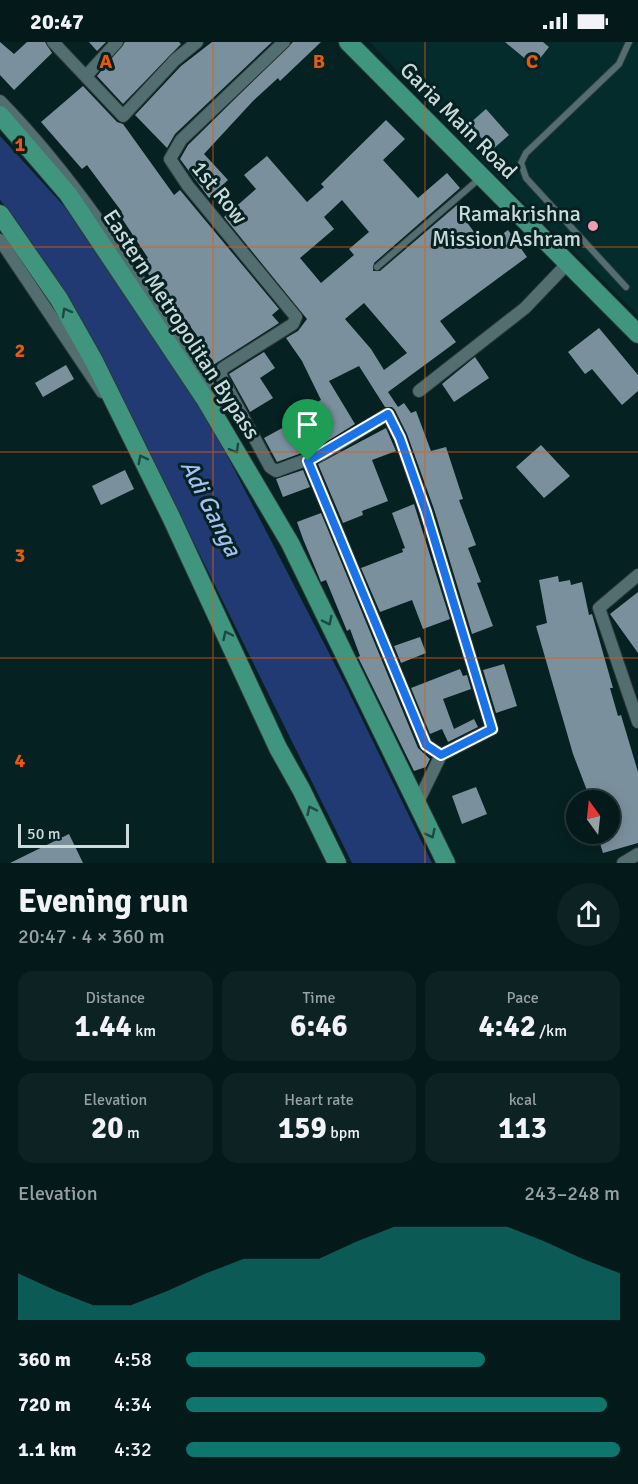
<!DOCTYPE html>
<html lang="en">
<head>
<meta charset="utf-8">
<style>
	body { margin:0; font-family:Signika,sans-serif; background:#0d2223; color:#f1f3f6; height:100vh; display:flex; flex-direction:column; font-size:22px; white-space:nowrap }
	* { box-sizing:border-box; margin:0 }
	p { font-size:20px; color:#97a0a2 }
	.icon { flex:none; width:33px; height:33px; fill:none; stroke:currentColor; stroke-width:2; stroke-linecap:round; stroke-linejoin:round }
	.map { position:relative; height:821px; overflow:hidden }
	.drawer { display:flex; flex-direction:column; background:#04191a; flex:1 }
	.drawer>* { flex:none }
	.needle { width:39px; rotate:345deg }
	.buttons { position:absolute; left:566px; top:748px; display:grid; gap:12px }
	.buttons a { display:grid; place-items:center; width:54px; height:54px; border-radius:50%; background:#04191a; box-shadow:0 3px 15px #0003,0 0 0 2px #253839; font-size:30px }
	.scale { position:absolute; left:18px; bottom:15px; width:111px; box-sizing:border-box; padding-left:6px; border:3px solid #cbdada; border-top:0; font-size:16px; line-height:21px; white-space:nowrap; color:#cbdada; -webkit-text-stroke:4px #062122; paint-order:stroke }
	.pin { position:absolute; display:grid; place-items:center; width:51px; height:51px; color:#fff; margin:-62px -26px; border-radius:50% 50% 50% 0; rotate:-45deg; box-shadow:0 0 6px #0007 }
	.pin .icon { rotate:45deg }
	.round { display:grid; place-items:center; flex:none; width:63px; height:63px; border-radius:32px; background:#0d2223 }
	.head { display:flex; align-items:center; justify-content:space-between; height:102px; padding:0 18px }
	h1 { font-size:33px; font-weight:700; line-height:45px }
	.stats { display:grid; grid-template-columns:repeat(3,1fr); gap:9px; height:102px; padding:6px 18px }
	.stats div { display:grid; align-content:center; border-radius:15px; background:#0d2223; text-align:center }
	.stats b { font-size:30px; font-weight:700 }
	.stats small { font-size:16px; font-weight:400 }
	.stats p { font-size:16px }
	.chart { height:168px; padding:12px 18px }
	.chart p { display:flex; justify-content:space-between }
	.chart svg { width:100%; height:108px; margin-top:6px; fill:#0f766e; opacity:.7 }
	ul { padding:0 18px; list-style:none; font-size:20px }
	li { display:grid; grid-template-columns:96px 72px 1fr; align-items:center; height:45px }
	li i { height:15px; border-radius:8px; background:#0f766e }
	.status { display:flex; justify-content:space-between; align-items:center; height:42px; padding:0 30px; background:#04191a; direction:ltr }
	.status svg { height:16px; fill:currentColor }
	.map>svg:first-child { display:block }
	.built { fill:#052c2d }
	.water { fill:#223a73 }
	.building { fill:#7a919d; fill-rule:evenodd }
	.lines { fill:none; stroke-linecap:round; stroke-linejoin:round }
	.lane-casing { stroke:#2d3839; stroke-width:8 }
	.street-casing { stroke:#2d3839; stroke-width:14 }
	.primary-casing { stroke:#2d3839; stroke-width:20 }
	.lane { stroke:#536e70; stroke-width:6 }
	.street { stroke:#536e70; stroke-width:12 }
	.primary { stroke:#40957e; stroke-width:18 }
	.oneway { stroke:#1a4a42 }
	.route-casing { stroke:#fff; stroke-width:12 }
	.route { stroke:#1a73e8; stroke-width:8 }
	.grid { fill:none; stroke:#e8590c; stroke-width:1.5; stroke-opacity:0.55 }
	.poi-dot { fill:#f19ab3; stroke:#062122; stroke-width:2 }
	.labels { text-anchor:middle; stroke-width:6; stroke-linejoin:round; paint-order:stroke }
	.street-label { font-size:22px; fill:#cbdada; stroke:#062122 }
	.poi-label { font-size:22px; fill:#cbdada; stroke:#062122; text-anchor:end }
	.water-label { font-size:24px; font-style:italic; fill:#a5bff3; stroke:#062122 }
	.grid-label { font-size:20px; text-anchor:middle; font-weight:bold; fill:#e8590c; stroke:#062122; stroke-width:6; stroke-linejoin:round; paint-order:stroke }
</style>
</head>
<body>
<div class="status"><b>20:47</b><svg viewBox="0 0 49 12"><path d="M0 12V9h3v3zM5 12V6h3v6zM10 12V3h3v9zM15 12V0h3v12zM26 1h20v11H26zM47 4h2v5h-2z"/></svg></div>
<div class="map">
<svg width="638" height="821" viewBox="0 0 638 821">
	<rect width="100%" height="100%" fill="#062122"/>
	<path class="built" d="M370,0H638V273L481,118Z"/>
	<path class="water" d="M0,94L64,164L202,365L346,644L432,821H352L125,361L15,176L0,158Z"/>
	<path class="building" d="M0,0L14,12L27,0H45L52,11L14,48L0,33Z
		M89,0H106L97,9Z
		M125,0H179L181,2L123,62L97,34Z
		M212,0H272L175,92L167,106L135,73L181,24Z
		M293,0H321L280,39L278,36L253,59L204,112L228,138L209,156L180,117L188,103Z
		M505,0H543L549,5L534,24Z
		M83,44L117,80L123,82L174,153L180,148L279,267L272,273L279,281L210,325L195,301L200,298L180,270L174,275L157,250L159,249L141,220L148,216L119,172L122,170L87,123L82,127L41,80Z
		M486,67L509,93L492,108L469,82Z
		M386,78L405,97L383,118L418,156L447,131L460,146L374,221L373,229H380L457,163L469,177L466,179L485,205L508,188L527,215L440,279L456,300L388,350L398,365L404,361L411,371L416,369L431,409L446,405L463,457L459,458L476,503L468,506L481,540L477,541L493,584L472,592L434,467L407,392L395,368L392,365H385L359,324L329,339L355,382L318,405L277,420L264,396L286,384L283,379L321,358L302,319L286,296L298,289L307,277L224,175L256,147L244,133L267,114L307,160L324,145L321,142ZM342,158L369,190L349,207L354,213L321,241L300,216L334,187L324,175ZM364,261L407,311L384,328L371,307L345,277Z
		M599,286L638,333V349L622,363L592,327L585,332L568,310Z
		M264,310L275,326L260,336L273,356L250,370L229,332Z
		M475,315L489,336L454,360L442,342Z
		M66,323L74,337L43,355L35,341Z
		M386,386L396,409L372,418L388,459L362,469L363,473L343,481L318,422Z
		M541,403L570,434L544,456L516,425Z
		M125,428L134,447L101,463L92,444Z
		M303,428L310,445L283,455L276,437Z
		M414,462L450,577L423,587L412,558L380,570L361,526L403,510L402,507L405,506L392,471Z
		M321,471L418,706L430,717L426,725L414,729L358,615L360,614L350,587L347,589L326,538L321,540L303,497L297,480Z
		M558,534L559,540L570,538L571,543L582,540L589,573L592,572L613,646H610L618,674L621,673L638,730V801L603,811L597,792H609V759H591L573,712L536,584L547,581L539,538Z
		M638,550V611L610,572Z
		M420,595L426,611L401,621L394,604Z
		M504,622L517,664L496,671L483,628Z
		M460,627L463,634L467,633L471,647L443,657L454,687L474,677L478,685L448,700L442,687L430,692L411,646Z
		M476,745L487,772L462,782L452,754Z
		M69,792L83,821H10Z"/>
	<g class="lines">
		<defs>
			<path id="lane" d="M377,225L479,137
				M626,245L526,136L521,121L526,111L619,22L629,0"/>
			<path id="street" d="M53,0L123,74L175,18L197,0
				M284,0L181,98L170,117L188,144L296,275L293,282L223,326L220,332L270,425L276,429L322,412L388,372L400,396L426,470L492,687L441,713L426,703L308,419
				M86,34L117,0
				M0,59C85,146 148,252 214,353L217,371
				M0,198L102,350
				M419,349L525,266L567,222
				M638,533L599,566L638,680
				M417,762L441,713
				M623,821L638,812"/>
			<path id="primary" d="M348,0L638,292
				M0,73L68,152L205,357L290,501L446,821
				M0,172L59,257L94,319L171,475L278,706L301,747L337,821"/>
		</defs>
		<use href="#lane" class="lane-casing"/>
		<use href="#street" class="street-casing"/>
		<use href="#primary" class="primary-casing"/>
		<use href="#lane" class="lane"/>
		<use href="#street" class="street"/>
		<use href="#primary" class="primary"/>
	</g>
	<defs><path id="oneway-chevron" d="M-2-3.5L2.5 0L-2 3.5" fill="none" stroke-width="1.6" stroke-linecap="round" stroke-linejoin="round" transform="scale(1.5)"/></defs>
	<g class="oneway">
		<use href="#oneway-chevron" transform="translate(66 270) rotate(-119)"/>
		<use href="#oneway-chevron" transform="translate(235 407) rotate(60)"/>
		<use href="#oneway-chevron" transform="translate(142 417) rotate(-117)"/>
		<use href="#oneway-chevron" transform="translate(328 579) rotate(64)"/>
		<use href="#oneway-chevron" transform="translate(227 593) rotate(-115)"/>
		<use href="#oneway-chevron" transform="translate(311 768) rotate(-115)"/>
		<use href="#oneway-chevron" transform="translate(431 792) rotate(64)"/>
	</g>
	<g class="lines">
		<defs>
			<path id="route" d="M388,372L400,396L426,470L492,687L441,713L426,703L308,419Z"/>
		</defs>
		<use href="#route" class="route-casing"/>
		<use href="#route" class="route"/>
	</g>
	<path class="grid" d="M213,0V821M425,0V821M0,205H638M0,410H638M0,616H638"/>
	<circle class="poi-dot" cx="593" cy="184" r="6"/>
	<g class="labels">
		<g class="street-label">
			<text transform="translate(459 78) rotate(45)" y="8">Garia Main Road</text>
			<text transform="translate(220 150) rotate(51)" y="8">1st Row</text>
			<text transform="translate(182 282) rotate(57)" y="8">Eastern Metropolitan Bypass</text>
		</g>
		<g class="poi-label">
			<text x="581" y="179">Ramakrishna<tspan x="581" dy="25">Mission Ashram</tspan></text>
		</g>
		<g class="water-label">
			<text transform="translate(211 466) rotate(63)" y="8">Adi Ganga</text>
		</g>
	</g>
	<g class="grid-label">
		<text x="106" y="26">A</text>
		<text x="319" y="26">B</text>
		<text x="532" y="26">C</text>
		<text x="20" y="109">1</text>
		<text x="20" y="315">2</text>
		<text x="20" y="520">3</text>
		<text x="20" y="725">4</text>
	</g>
</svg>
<div class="buttons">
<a><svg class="needle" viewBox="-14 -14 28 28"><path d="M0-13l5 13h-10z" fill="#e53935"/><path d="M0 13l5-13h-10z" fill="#97a0a2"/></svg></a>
</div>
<div class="scale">50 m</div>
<div class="pin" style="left:308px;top:419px;background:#1e9e55"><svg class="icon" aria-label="arrive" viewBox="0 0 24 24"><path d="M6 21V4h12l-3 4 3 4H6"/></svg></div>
</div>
<section class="drawer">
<div class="head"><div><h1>Evening run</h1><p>20:47 · 4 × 360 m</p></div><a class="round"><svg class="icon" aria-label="share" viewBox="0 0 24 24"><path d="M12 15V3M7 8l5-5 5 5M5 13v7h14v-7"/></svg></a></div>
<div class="stats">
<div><p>Distance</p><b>1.44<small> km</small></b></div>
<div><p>Time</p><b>6:46</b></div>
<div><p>Pace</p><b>4:42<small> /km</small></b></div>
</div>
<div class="stats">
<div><p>Elevation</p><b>20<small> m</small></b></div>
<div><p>Heart rate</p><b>159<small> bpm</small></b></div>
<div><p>kcal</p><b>113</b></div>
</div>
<div class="chart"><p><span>Elevation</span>243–248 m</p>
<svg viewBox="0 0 160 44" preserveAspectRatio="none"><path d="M0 44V25L10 32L20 38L30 38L40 32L50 25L60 19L70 19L80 19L90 12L100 6L110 6L120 6L130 6L140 12L150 19L160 25V44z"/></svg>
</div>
<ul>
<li><b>360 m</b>4:58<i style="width:69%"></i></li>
<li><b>720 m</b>4:34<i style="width:97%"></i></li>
<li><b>1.1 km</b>4:32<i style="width:100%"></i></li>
</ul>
</section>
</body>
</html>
